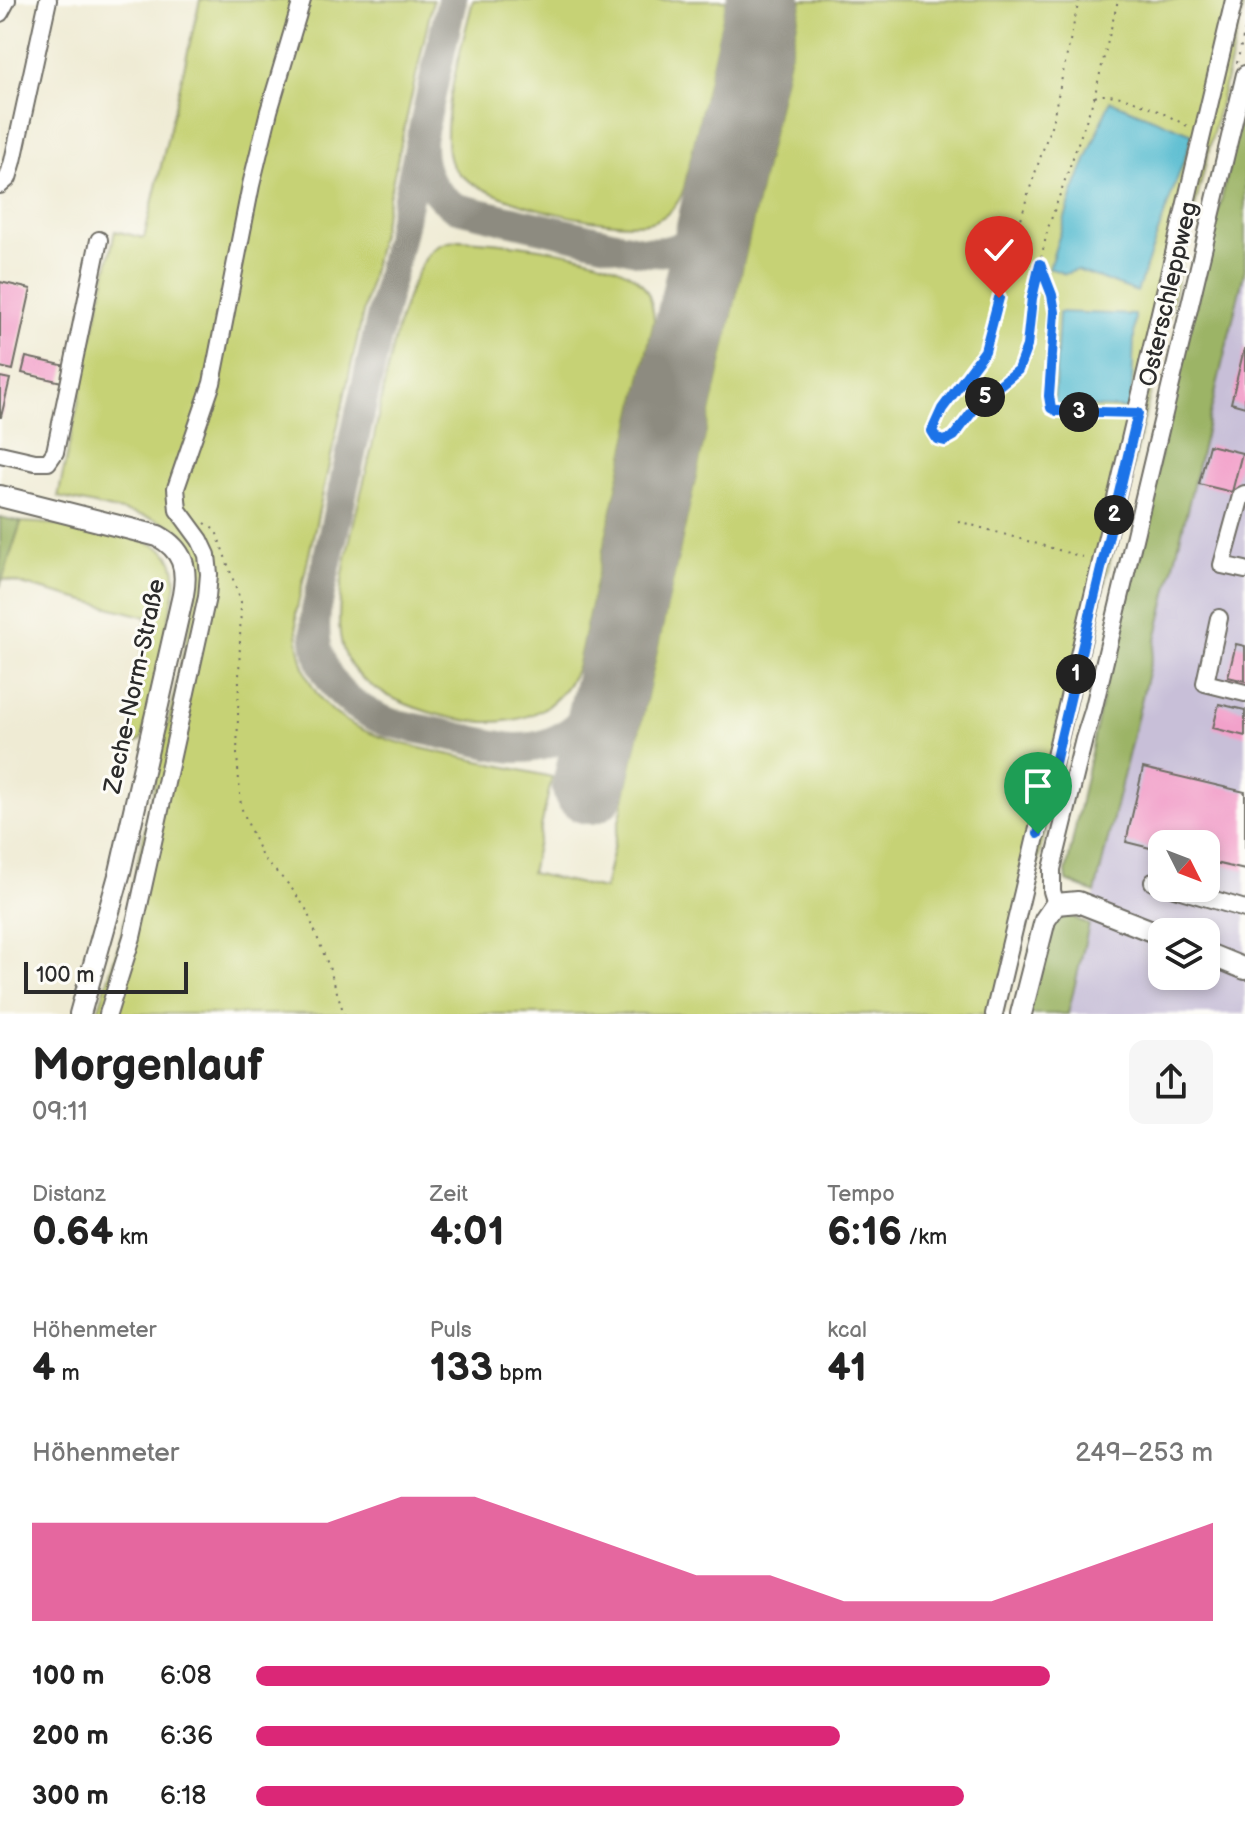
<!DOCTYPE html>
<html lang="de">
<head>
<meta charset="utf-8">
<style>
	body { margin:0; font-family:"Balsamiq Sans",sans-serif; background:#f6f6f6; color:#222; height:100vh; display:flex; flex-direction:column; font-size:30px; white-space:nowrap }
	* { box-sizing:border-box; margin:0 }
	p { font-size:26px; color:#767676 }
	.icon { flex:none; width:44px; height:44px; fill:none; stroke:currentColor; stroke-width:2; stroke-linecap:round; stroke-linejoin:round }
	.map { position:relative; height:1014px; overflow:hidden }
	.panel { display:flex; flex-direction:column; background:#fff; flex:1 }
	.panel>* { flex:none }
	.needle { width:52px; rotate:132deg }
	.tools { position:absolute; left:1148px; top:830px; display:grid; gap:16px }
	.tools a { display:grid; place-items:center; width:72px; height:72px; border-radius:16px; background:#fff; box-shadow:0 4px 12px #0003; font-size:40px }
	.scale { position:absolute; left:24px; bottom:20px; width:164px; box-sizing:border-box; padding-left:8px; border:4px solid #2b2b2b; border-top:0; font-size:22px; line-height:28px; white-space:nowrap; color:#2b2b2b; -webkit-text-stroke:6px #fdfcf7; paint-order:stroke }
	.pin { position:absolute; display:grid; place-items:center; width:68px; height:68px; color:#fff; margin:-82px -34px; border-radius:50% 50% 50% 0; rotate:-45deg; box-shadow:0 0 8px #0007 }
	.pin .icon { rotate:45deg }
	.km { position:absolute; width:40px; height:40px; margin:-20px; border-radius:50%; background:#222; color:#fff; font-size:22px; line-height:40px; text-align:center }
	.round { display:grid; place-items:center; flex:none; width:84px; height:84px; border-radius:16px; background:#f6f6f6 }
	.head { display:flex; align-items:center; justify-content:space-between; height:136px; padding:0 32px }
	h1 { font-size:44px; font-weight:700; line-height:60px }
	.metrics { display:grid; grid-template-columns:repeat(3,1fr); gap:12px; height:136px; padding:8px 32px }
	.metrics div { display:grid; align-content:center }
	.metrics b { font-size:40px; font-weight:700 }
	.metrics small { font-size:22px; font-weight:400 }
	.metrics p { font-size:22px }
	.chart { height:224px; padding:16px 32px }
	.chart p { display:flex; justify-content:space-between }
	.chart svg { width:100%; height:144px; margin-top:8px; fill:#db2777; opacity:.7 }
	ul { padding:0 32px; list-style:none; font-size:26px }
	li { display:grid; grid-template-columns:128px 96px 1fr; align-items:center; height:60px }
	li i { height:20px; border-radius:10px; background:#db2777 }
	.map>svg:first-child { display:block }
	.industrial { fill:#c8bfd8; fill-rule:evenodd }
	.green { fill:#c6d274; stroke:#787e50; stroke-width:2 }
	.forest { fill:#9cb466; stroke:#647048; stroke-width:2 }
	.water { fill:#52bacf; stroke:#3e727d; stroke-width:2 }
	.lines { fill:none; stroke-linecap:round; stroke-linejoin:round }
	.taxiway { stroke:#8d8b80; stroke-width:30 }
	.runway { stroke:#8d8b80; stroke-width:74 }
	.building { fill:#f2a1ca }
	.minor-casing { stroke:#706e66; stroke-width:20 }
	.major-casing { stroke:#706e66; stroke-width:24 }
	.path { stroke:#706e66; stroke-width:2; stroke-dasharray:2 6; stroke-linecap:butt }
	.minor { stroke:#fff; stroke-width:16 }
	.major { stroke:#fff; stroke-width:20 }
	.route-casing { stroke:#fff; stroke-width:16 }
	.route { stroke:#1a73e8; stroke-width:10 }
	.labels { text-anchor:middle; stroke-width:6; stroke-linejoin:round; paint-order:stroke }
	.street-label { font-size:24px; fill:#2b2b2b; stroke:#fdfcf7 }
</style>
</head>
<body>
<div class="map">
<svg width="1245" height="1014" viewBox="0 0 1245 1014">
	<rect width="100%" height="100%" fill="#fdfcf7"/>
	<filter id="ink" filterUnits="userSpaceOnUse"><feTurbulence type="fractalNoise" baseFrequency=".0125" numOctaves="2"/><feDisplacementMap in="SourceGraphic" scale="16" xChannelSelector="R" yChannelSelector="G"/><feConvolveMatrix kernelMatrix="1 2 1 2 8 2 1 2 1" color-interpolation-filters="sRGB"/></filter>
	<filter id="wash" filterUnits="userSpaceOnUse"><feTurbulence type="fractalNoise" baseFrequency=".006" numOctaves="4" result="noise"/><feDisplacementMap in="SourceGraphic" scale="32" xChannelSelector="R" yChannelSelector="G"/><feGaussianBlur stdDeviation="1.8" result="paint"/><feColorMatrix in="noise" values="0 0 0 0 0 0 0 0 0 0 0 0 0 0 0 0 0 1.4 0 .05"/><feComposite in="paint" operator="in"/></filter>
	<g filter="url(#wash)">
		<rect width="100%" height="100%" fill="#efebd4"/>
		<path class="industrial" d="M1245,269V1014H1068L1095,893ZM1162,844H1206V888H1162ZM1162,932H1206V976H1162Z"/>
		<path class="green" d="M200,0H433L296,613C298,714 351,733 438,752C476,760 514,769 552,777L531,873L604,889L802,0H1245L1001,1014H97L121,938L194,604C205,543 190,526 131,513C107,508 82,502 58,497L115,231L144,238Z
			M473,0H727L684,188C679,204 668,217 651,222C614,232 458,199 449,158C440,115 463,43 473,0Z
			M460,240C503,242 607,252 639,281C650,291 653,306 654,320L577,668C559,708 528,723 485,722C443,721 367,698 347,659C336,637 339,610 341,587C347,542 361,496 371,451C384,393 394,310 425,259C433,245 445,242 460,240Z
			M21,522C51,523 141,533 163,550C175,559 175,572 176,585L142,739L129,747L147,617L2,579Z"/>
		<path class="forest" d="M1245,100V269L1095,893L1067,881L1066,872L1104,690Z
			M0,517L21,522L0,587Z
			M1063,917H1073L1089,925L1068,1014H1028L1054,926Z"/>
		<path class="water" d="M1110,101L1193,134L1137,292L1077,270L1065,274L1049,268L1073,193Z
			M1059,312L1135,315L1131,409L1054,405Z"/>
		<g class="lines">
			<path class="taxiway" d="M452,0L316,611C310,666 337,702 388,722C414,728 440,733 466,739C482,742 498,747 514,748C565,750 596,714 614,672
				M421,147C421,174 434,195 457,208L641,251C688,257 709,231 721,190"/>
			<path class="runway" d="M589,787L764,0"/>
		</g>
		<g id="blocks">
			<path class="building" d="M0,282L31,289L13,370L0,367Z
				M1244,349H1245V407L1231,403Z
				M26,357L66,366L62,382L22,373Z
				M0,377L10,379L1,417H0Z
				M1209,445L1242,453L1232,492L1199,484Z
				M1236,644L1245,646V681L1228,677Z
				M1219,704L1245,710V736L1213,728Z
				M1143,768L1245,792V870L1206,861V844H1162V851L1126,842Z"/>
		</g>
	</g>
	<g filter="url(#ink)">
		<use href="#blocks" fill-opacity="0" stroke="#706e66" stroke-width="2"/>
		<g class="lines">
			<defs>
				<path id="minor" d="M0,13L7,0
					M0,185L8,178L13,161L48,0
					M0,454L35,462H48L55,452L99,240
					M1245,494L1241,496L1222,565L1245,570
					M1219,618L1205,683L1245,693
					M1153,882L1162,885
					M1174,888L1245,909
					M1056,904L1052,891V869L1084,739L1093,711L1245,74
					M108,1014L132,937L207,597L209,574L207,555L200,540L178,510L176,488L212,383L251,185L269,111L302,0
					M994,1014L1234,0"/>
				<path id="major" d="M0,496L158,536C183,550 188,568 183,595L120,872L80,1014
					M1206,953L1245,969
					M1021,1014L1045,920L1056,904L1078,902L1162,935"/>
			</defs>
			<use href="#minor" class="minor-casing"/>
			<use href="#major" class="major-casing"/>
			<path class="path" d="M1079,0L1052,123L1027,197L985,351L942,409L932,431L937,439L945,441L954,436L981,400L1018,370L1027,346L1032,298L1048,228L1094,98L1118,0
				M1237,63L1245,29
				M1095,97C1116,87 1169,116 1189,127
				M1040,264L1052,295L1055,312L1049,396L1051,408L1057,411L1121,413
				M958,521L1086,558
				M205,523L216,531L241,602L237,755L241,807L262,857L290,886L306,909L329,967L344,1014
				M1175,929L1184,932"/>
			<use href="#minor" class="minor"/>
			<use href="#major" class="major"/>
		</g>
	</g>
	<g class="lines" filter="url(#ink)">
		<defs>
			<path id="route" d="M999,298L985,351L942,409L932,431L937,439L945,441L954,436L981,400L1018,370L1027,346L1032,298L1040,264L1052,295L1055,312L1049,396L1051,408L1057,411L1138,413L1038,834"/>
		</defs>
		<use href="#route" class="route-casing"/>
		<use href="#route" class="route"/>
	</g>
	<g class="labels">
		<g class="street-label">
			<text transform="translate(1168 294) rotate(-77)" y="8">Osterschleppweg</text>
			<text transform="translate(134 686) rotate(-78)" y="8">Zeche-Norm-Straße</text>
		</g>
	</g>
</svg>
<div class="tools">
<a><svg class="needle" viewBox="-14 -14 28 28"><path d="M0-13l5 13h-10z" fill="#e53935"/><path d="M0 13l5-13h-10z" fill="#767676"/></svg></a>
<a><svg class="icon" aria-label="layers" viewBox="0 0 24 24"><path d="M12 4l9 5-9 5-9-5zM3 14l9 5 9-5"/></svg></a>
</div>
<div class="scale">100 m</div>
<div class="pin" style="left:1038px;top:834px;background:#1e9e55"><svg class="icon" aria-label="arrive" viewBox="0 0 24 24"><path d="M6 21V4h12l-3 4 3 4H6"/></svg></div>
<div class="pin" style="left:999px;top:298px;background:#d93025"><svg class="icon" aria-label="check" viewBox="0 0 24 24"><path d="M5 12l5 5 9-10"/></svg></div>
<b class="km" style="left:1076px;top:674px">1</b>
<b class="km" style="left:1114px;top:515px">2</b>
<b class="km" style="left:1079px;top:412px">3</b>
<b class="km" style="left:985px;top:397px">5</b>
</div>
<section class="panel">
<div class="head"><div><h1>Morgenlauf</h1><p>09:11</p></div><a class="round"><svg class="icon" aria-label="share" viewBox="0 0 24 24"><path d="M12 15V3M7 8l5-5 5 5M5 13v7h14v-7"/></svg></a></div>
<div class="metrics">
<div><p>Distanz</p><b>0.64<small> km</small></b></div>
<div><p>Zeit</p><b>4:01</b></div>
<div><p>Tempo</p><b>6:16<small> /km</small></b></div>
</div>
<div class="metrics">
<div><p>Höhenmeter</p><b>4<small> m</small></b></div>
<div><p>Puls</p><b>133<small> bpm</small></b></div>
<div><p>kcal</p><b>41</b></div>
</div>
<div class="chart"><p><span>Höhenmeter</span>249–253 m</p>
<svg viewBox="0 0 160 44" preserveAspectRatio="none"><path d="M0 44V14L10 14L20 14L30 14L40 14L50 6L60 6L70 14L80 22L90 30L100 30L110 38L120 38L130 38L140 30L150 22L160 14V44z"/></svg>
</div>
<ul>
<li><b>100 m</b>6:08<i style="width:83%"></i></li>
<li><b>200 m</b>6:36<i style="width:61%"></i></li>
<li><b>300 m</b>6:18<i style="width:74%"></i></li>
</ul>
</section>
</body>
</html>
